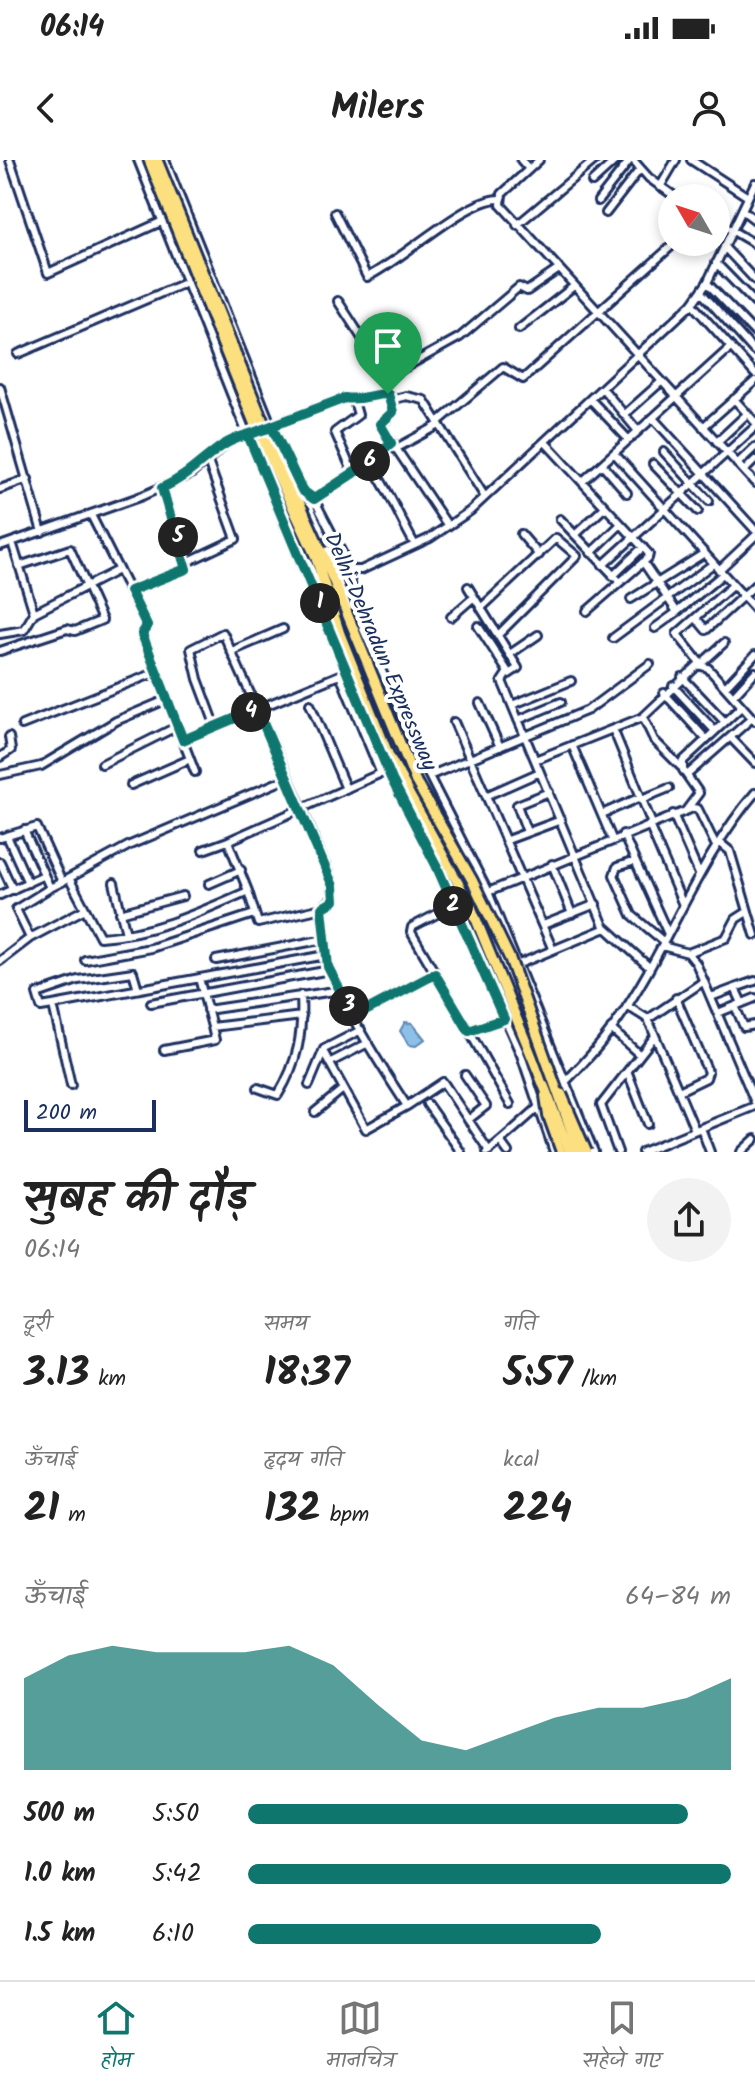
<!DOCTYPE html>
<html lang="hi">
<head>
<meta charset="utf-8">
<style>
	body { margin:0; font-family:Kalam,"Playpen Sans Deva",sans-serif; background:#f2f2f2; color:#222; height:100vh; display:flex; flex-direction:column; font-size:30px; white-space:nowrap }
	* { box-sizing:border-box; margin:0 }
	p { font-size:26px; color:#767676 }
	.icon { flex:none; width:44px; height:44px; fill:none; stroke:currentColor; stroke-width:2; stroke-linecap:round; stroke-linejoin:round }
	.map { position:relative; height:992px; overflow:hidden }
	.panel { display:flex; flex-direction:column; background:#fff; flex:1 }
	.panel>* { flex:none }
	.needle { width:52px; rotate:309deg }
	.fabs { position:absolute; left:658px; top:24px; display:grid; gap:16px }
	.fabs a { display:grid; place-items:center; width:72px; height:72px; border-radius:50%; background:#fff; box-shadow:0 4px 12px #0003; font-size:40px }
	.scale { position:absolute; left:24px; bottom:20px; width:132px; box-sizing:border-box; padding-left:8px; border:4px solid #1b2f5e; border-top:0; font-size:22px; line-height:28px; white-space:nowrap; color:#1b2f5e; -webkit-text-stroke:6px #fff; paint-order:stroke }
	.pin { position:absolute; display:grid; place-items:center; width:68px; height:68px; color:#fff; margin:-82px -34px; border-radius:50% 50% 50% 0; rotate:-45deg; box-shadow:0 0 8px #0007 }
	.pin .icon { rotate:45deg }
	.km { position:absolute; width:40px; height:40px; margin:-20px; border-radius:50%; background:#222; color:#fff; font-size:22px; line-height:40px; text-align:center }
	.round { display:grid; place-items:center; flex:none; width:84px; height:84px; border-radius:42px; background:#f2f2f2 }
	.headline { display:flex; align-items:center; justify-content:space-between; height:136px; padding:0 24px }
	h1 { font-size:44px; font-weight:800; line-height:60px }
	.metrics { display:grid; grid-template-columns:repeat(3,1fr); gap:12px; height:136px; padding:8px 24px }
	.metrics div { display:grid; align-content:center }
	.metrics b { font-size:40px; font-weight:800 }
	.metrics small { font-size:22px; font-weight:400 }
	.metrics p { font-size:22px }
	.chart { height:224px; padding:16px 24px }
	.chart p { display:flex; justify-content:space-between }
	.chart svg { width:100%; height:144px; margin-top:8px; fill:#0f766e; opacity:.7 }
	ul { padding:0 24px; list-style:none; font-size:26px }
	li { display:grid; grid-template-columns:128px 96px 1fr; align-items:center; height:60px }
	li i { height:20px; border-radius:10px; background:#0f766e }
	.status { display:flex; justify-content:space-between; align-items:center; height:56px; padding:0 40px; background:#fff; direction:ltr }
	.status svg { height:22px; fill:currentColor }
	header { display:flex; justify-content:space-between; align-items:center; height:104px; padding:0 24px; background:#fff; font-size:36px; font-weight:800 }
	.tabs { display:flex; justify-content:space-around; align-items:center; height:112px; border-top:2px solid #e0e0e0; background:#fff; font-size:22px; color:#767676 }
	.tabs a { display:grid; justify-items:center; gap:4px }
	.tabs .selected { color:#0f766e }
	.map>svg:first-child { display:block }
	.water { fill:url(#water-ripples); stroke:#5f86b1; stroke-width:2 }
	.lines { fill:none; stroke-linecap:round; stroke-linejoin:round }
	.minor-casing { stroke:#1b2f5e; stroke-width:12 }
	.highway-casing { stroke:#1b2f5e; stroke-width:15 }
	.minor { stroke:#fff; stroke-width:6 }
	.highway { stroke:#fce080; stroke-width:9 }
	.major-bridge-casing { stroke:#1b2f5e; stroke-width:14; stroke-linecap:butt }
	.highway-bridge-casing { stroke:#1b2f5e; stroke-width:15; stroke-linecap:butt }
	.major-bridge { stroke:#fce080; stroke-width:8 }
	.highway-bridge { stroke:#fce080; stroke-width:9 }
	.route-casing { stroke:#fff; stroke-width:16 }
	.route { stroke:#0f766e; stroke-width:10 }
	.labels { text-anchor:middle; stroke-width:8; stroke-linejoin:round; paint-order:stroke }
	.street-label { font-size:22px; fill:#1b2f5e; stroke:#fff }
</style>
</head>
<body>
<div class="status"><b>06:14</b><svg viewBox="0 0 49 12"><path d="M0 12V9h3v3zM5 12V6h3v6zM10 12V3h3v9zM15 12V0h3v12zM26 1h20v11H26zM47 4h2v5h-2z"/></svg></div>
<header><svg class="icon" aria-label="back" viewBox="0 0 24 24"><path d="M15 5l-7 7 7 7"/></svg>Milers<svg class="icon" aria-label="person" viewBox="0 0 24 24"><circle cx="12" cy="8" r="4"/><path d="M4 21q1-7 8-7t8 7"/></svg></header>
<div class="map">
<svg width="755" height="992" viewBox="0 0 755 992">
	<defs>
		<pattern id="water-ripples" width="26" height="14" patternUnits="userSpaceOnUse" patternTransform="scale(2)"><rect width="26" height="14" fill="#8cc0e9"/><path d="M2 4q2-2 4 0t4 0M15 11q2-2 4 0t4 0" fill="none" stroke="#729cc0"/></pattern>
	</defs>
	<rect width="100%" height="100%" fill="#fff"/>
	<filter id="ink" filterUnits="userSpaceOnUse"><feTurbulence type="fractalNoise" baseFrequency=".0125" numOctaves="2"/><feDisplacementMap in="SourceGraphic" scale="16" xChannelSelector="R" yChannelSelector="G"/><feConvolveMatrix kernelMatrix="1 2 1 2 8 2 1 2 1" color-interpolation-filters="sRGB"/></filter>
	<g filter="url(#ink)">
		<path class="water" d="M405,862L412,863L425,879L416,886L409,885L400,871Z"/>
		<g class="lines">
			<defs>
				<path id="minor" d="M10,0L48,113L163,61
					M138,0L245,269L278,333L327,446
					M165,0L272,267L318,364L348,448
					M521,0L529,9
					M539,0L502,34L501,45L755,323
					M633,0L649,18L677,38
					M691,0L748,37
					M592,22L616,0
					M660,27L676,0
					M598,41L630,0
					M742,50L755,60
					M335,53L367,117C401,101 466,39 499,39
					M606,53L640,9
					M716,61L755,84
					M517,65L595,0
					M724,87L755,120
					M716,103L755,143
					M707,123L755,173
					M701,132L754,191
					M338,141L367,186L399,167
					M692,144L755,214
					M519,169L574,126
					M378,180L396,212
					M18,194L187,122
					M0,227L42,372
					M603,229L638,271
					M388,234L393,252L381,266L448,366
					M734,239L755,262
					M391,240L406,236L424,240L485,337
					M591,240L629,280
					M624,255L661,222
					M653,258L755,370
					M438,262L503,207L523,219L676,82
					M703,267L755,221
					M545,282L649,394L648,398L587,451
					M717,282L747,254
					M395,289L439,265
					M664,292L709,341
					M614,293L755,449
					M369,302C388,328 398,355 415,385
					M602,304L627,333
					M653,304L698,351
					M737,304L755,287
					M744,311L755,300
					M353,313L335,272L358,255L354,241
					M270,320L273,336L392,620L436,705L521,895L554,992
					M582,322L731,187
					M0,329L28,319
					M302,330L314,339L351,410H361L430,378L470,351L692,144L707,123L755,23
					M314,339L364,306L391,283
					M91,355L147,466L142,474L195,612
					M560,359L620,422
					M521,374L539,395
					M575,375L605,347
					M12,382L34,453
					M0,386L142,336L191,314L230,281L345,238C360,241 371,234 388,234L384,226L386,218L460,177L519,127L527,131L559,109
					M591,393L620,365
					M643,402L677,452L723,414
					M185,403L236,379L207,299
					M603,405L755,267
					M347,409L363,469L429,616L488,732L594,992
					M719,410L755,376
					M613,416L643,387
					M468,427L518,508L509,514
					M130,431L186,409L162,328
					M631,439L703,394
					M481,448L556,378L577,396L499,474
					M451,457L474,437
					M696,458L706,470L755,425
					M478,466L508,512L502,521L604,766L648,806
					M655,468L677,452
					M0,474L24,470L34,453L118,410
					M613,478L713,404
					M724,483L701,504L677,474L733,425
					M0,491L67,469L75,471L102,460L70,389L19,406
					M232,491L283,469
					M510,494L538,475
					M340,515L381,614
					M682,517L724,561
					M673,526L714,570
					M725,527L755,495
					M664,533L705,578
					M733,536L755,512
					M480,543L500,587
					M310,544L346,629
					M512,545L571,521
					M643,557L654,580L681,607
					M518,560L561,542
					M454,562L553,790
					M22,565L157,512
					M216,567L198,519L191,489L223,473L302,649L331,720L334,737L322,748L258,763L248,731
					M613,569L652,664
					M731,578L755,603
					M183,580L349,511
					M572,585L612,679
					M0,597L11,590L9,577
					M535,600L643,557L698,505L708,508L755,561
					M102,604L178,566
					M0,615L41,606L116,561L168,539
					M687,615L752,558
					M429,616L588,550L650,504
					M131,625L190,599
					M488,635L540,612
					M642,639L669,628
					M687,649L699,633L683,610V601L742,546
					M602,654L641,637
					M673,654L699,714
					M649,665L683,745
					M24,670L50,728L62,722
					M527,672L517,645L549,632
					M623,674L668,774
					M7,676L28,723
					M0,678L37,667L62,722L130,685L288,618
					M507,680L561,660
					M719,682L730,691L755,775
					M203,690L228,681
					M635,701L617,707L614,715L632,755L664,782
					M0,702L13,730
					M552,704L572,754
					M69,718L100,777C153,774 200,752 248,731L228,681L388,610
					M114,723L126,774
					M209,724L241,710
					M488,732L693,648L698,649L716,686
					M0,735L44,715
					M452,746L412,767L411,772L469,871L504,859
					M322,748L326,795
					M120,753L183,736
					M543,765L596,744
					M30,778L16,749L50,728
					M662,786L688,793L696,803L755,942
					M688,793L726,778L736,759L747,752
					M85,800L151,788L254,754
					M216,800L325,779
					M0,801L30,778L85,749
					M519,804L606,768
					M199,818L212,867L302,856
					M735,828L755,821
					M711,837L735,828L742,843
					M676,838L708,912L706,918L679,931
					M151,843L330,810
					M53,845L41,847L37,834L78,820L133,812L138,829
					M627,846L648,859L695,970
					M735,846L744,867L755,865
					M207,850L341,830
					M718,853L755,838
					M354,857L435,814
					M648,859L704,821
					M611,869L640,895L601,945L618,992
					M469,871L510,944
					M164,890L215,880L212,867
					M323,891L366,969L407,946
					M640,895L655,876
					M329,903L368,883
					M628,913L648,964
					M465,915L486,946L468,960
					M71,925L53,845L326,795C333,833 384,911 407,946L443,922L489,991
					M309,925L324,889L361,870
					M258,928L278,935C298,902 303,874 301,835
					M427,944L461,992
					M315,952L343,929
					M701,968L710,992
					M500,981L508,992
					M487,992C530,956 585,908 616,863C668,789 696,702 755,633
					M642,992L755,946
					M741,992L755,979"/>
				<path id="highway" d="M321,390L416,622
					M315,395L340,474L389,596L471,747L544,926"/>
			</defs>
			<use href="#minor" class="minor-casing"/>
			<use href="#highway" class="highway-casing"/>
			<use href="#minor" class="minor"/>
			<use href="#highway" class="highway"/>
			<defs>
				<path id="major-bridge" d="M562,934L587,992
					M545,936L548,956L561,992"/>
				<path id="highway-bridge" d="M149,0L259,275L315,395
					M157,0L264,264L321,390
					M416,622L472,720L510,799L579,992
					M544,926L570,992"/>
			</defs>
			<use href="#major-bridge" class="major-bridge-casing"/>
			<use href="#highway-bridge" class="highway-bridge-casing"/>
			<use href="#major-bridge" class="major-bridge"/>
			<use href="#highway-bridge" class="highway-bridge"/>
		</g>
	</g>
	<g class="lines" filter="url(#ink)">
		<defs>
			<path id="route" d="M388,234C371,234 360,241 345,238L248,275L392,620L436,705L504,859L469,871L435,814L354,857L328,807L322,748L334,741L333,726L257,549L183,580L142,474L147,466L130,431L186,409L162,328C188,316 197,304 219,288C234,277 254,273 272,267L302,330L314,339L364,306L391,283L380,264L393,252L388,234"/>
		</defs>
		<use href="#route" class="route-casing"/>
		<use href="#route" class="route"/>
	</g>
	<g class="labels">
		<g class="street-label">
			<text transform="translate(382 491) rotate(67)" y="8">Delhi-Dehradun Expressway</text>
		</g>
	</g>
</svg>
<div class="fabs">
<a><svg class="needle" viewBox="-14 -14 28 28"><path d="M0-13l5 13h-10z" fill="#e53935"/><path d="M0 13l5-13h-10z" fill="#767676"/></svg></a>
</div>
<div class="scale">200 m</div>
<div class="pin" style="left:388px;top:234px;background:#1e9e55"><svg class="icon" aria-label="arrive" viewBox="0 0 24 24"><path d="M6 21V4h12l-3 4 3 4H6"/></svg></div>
<b class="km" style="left:320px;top:443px">1</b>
<b class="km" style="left:453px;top:746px">2</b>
<b class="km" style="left:349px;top:846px">3</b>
<b class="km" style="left:251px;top:552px">4</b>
<b class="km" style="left:178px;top:377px">5</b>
<b class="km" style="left:370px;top:301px">6</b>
</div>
<section class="panel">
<div class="headline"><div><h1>सुबह की दौड़</h1><p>06:14</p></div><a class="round"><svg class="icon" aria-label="share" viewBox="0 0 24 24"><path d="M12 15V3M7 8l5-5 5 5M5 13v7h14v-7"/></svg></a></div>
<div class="metrics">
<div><p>दूरी</p><b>3.13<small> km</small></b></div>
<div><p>समय</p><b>18:37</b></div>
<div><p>गति</p><b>5:57<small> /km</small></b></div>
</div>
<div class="metrics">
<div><p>ऊँचाई</p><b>21<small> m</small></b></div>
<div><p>हृदय गति</p><b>132<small> bpm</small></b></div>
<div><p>kcal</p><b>224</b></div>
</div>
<div class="chart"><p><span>ऊँचाई</span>64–84 m</p>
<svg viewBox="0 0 160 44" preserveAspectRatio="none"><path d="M0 44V16L10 9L20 6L30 8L40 8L50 8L60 6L70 12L80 24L90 35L100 38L110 33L120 28L130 25L140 25L150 22L160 16V44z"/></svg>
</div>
<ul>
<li><b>500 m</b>5:50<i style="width:91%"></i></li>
<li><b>1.0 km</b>5:42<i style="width:100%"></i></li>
<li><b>1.5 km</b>6:10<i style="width:73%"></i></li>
</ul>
</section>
<nav class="tabs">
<a class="selected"><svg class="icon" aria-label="home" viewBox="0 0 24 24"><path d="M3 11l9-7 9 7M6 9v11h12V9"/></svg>होम</a>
<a><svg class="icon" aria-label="map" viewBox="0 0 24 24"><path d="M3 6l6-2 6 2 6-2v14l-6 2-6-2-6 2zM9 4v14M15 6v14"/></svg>मानचित्र</a>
<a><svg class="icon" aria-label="saved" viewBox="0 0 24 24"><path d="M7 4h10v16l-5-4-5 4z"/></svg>सहेजे गए</a>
</nav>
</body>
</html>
